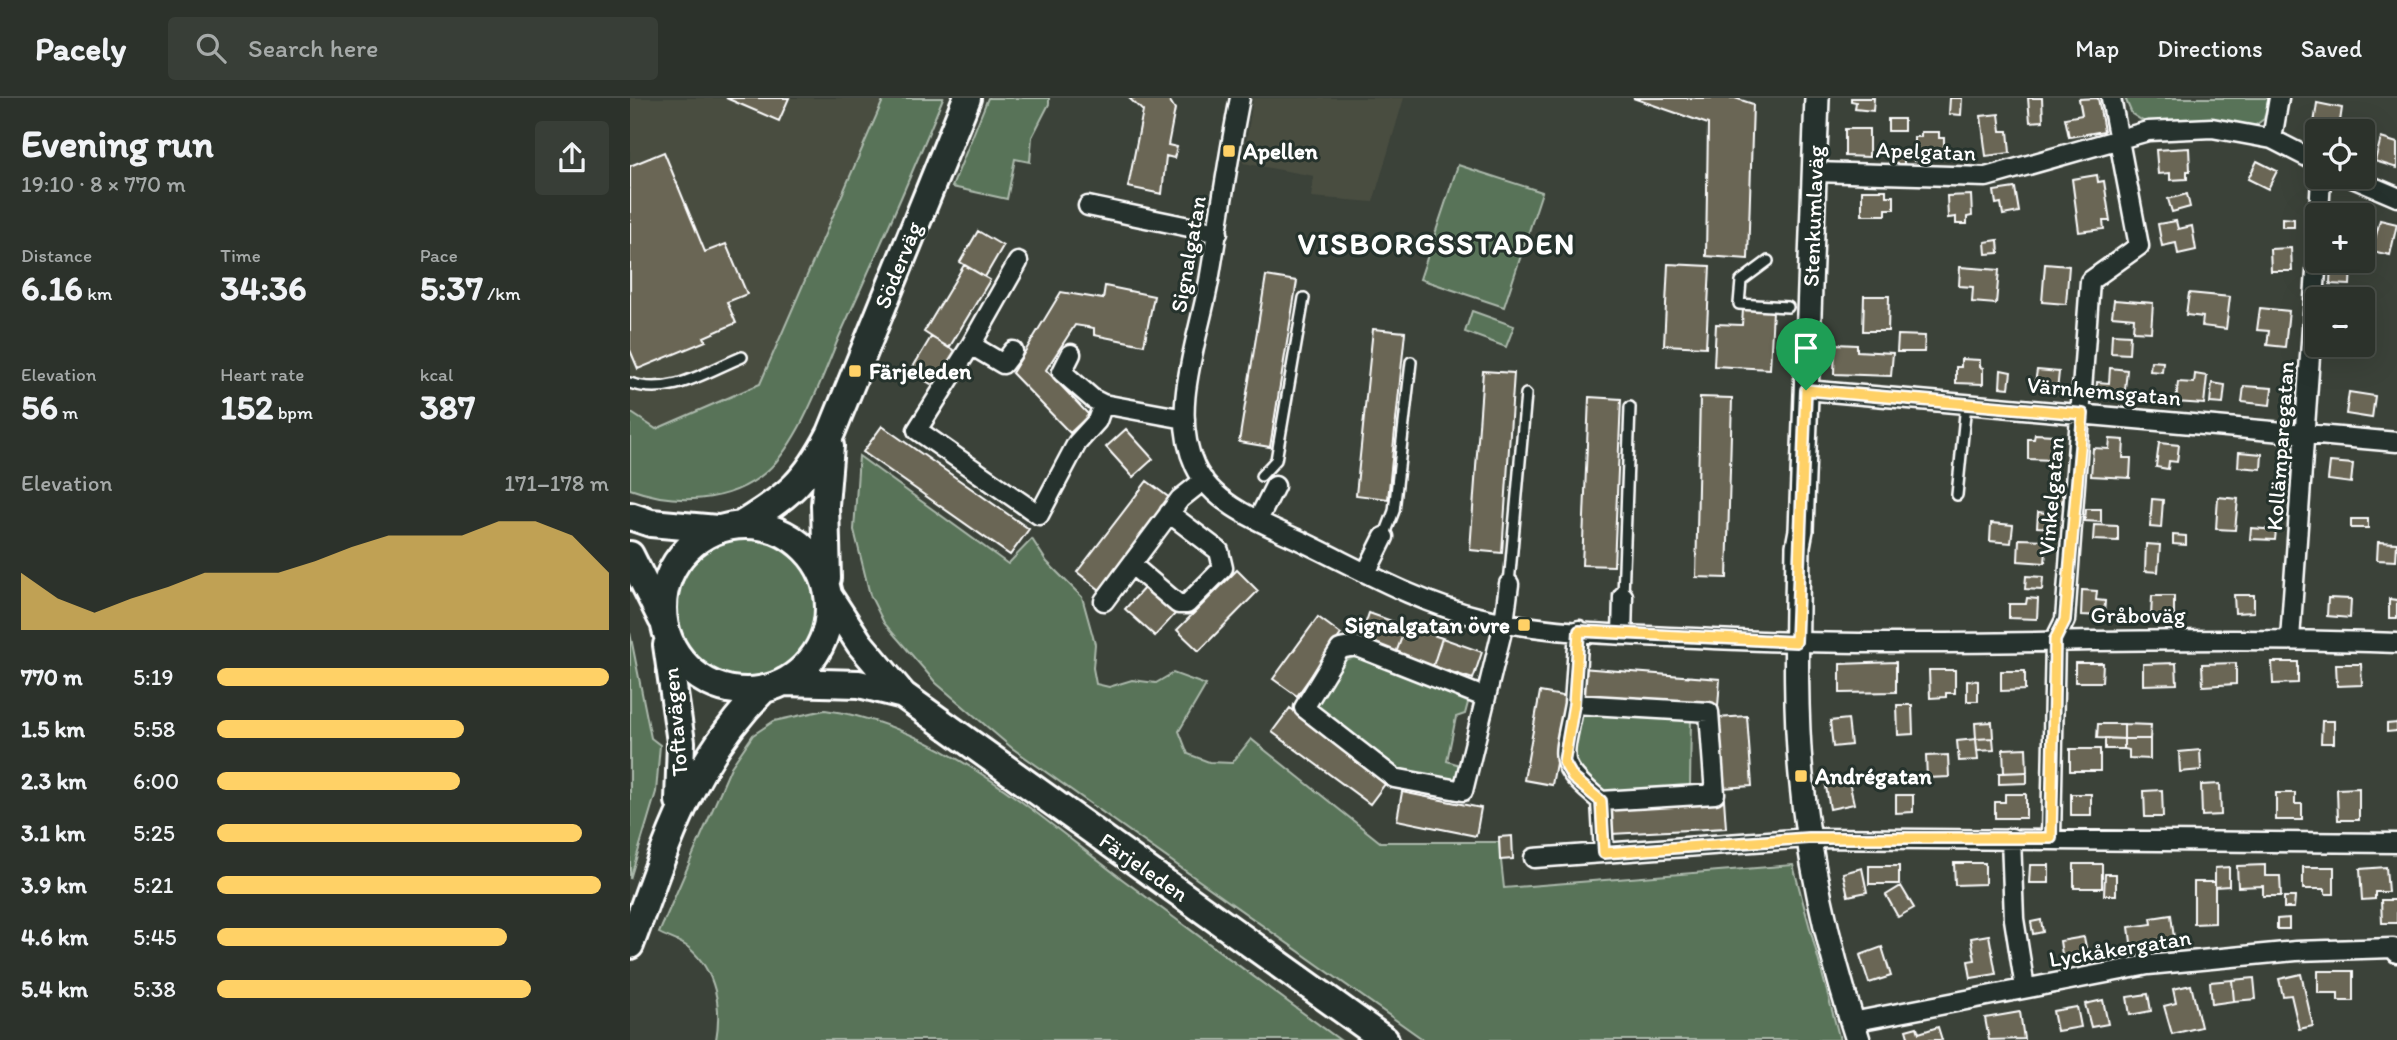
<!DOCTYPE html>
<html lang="en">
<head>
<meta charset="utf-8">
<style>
	body { margin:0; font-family:Itim,sans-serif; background:#383e37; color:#f1f3f6; height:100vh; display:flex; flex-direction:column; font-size:26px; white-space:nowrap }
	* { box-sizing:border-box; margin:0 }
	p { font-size:23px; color:#a6aaa9 }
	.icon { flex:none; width:38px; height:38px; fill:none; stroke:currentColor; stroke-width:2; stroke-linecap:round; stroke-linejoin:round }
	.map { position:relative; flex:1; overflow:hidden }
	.panel { display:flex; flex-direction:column; background:#2c322b; width:630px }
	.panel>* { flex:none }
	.controls { position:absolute; left:1675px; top:21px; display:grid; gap:14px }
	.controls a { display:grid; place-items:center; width:70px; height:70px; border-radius:7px; background:#2c322b; box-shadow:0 7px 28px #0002,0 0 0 2px #484d47; font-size:35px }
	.pin { position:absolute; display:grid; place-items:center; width:60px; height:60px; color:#fff; margin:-72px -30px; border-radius:50% 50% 50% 0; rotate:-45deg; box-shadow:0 0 7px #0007 }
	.pin .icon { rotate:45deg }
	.round { display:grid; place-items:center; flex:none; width:74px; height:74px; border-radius:7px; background:#383e37 }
	.headline { display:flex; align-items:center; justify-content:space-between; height:119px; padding:0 21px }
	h1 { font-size:38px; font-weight:700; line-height:52px }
	.stats { display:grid; grid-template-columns:repeat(3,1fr); gap:10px; height:119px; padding:7px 21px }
	.stats div { display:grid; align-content:center }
	.stats b { font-size:35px; font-weight:700 }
	.stats small { font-size:19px; font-weight:400 }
	.stats p { font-size:19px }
	.chart { height:196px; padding:14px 21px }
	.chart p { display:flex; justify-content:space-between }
	.chart svg { width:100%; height:126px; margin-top:7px; fill:#ffd166; opacity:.7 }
	ul { padding:0 21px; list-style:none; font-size:23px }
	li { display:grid; grid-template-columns:112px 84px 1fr; align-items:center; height:52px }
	li i { height:18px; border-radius:9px; background:#ffd166 }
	header { display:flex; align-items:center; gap:42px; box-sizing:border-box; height:98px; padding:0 35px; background:#2c322b; border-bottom:2px solid #484d47 }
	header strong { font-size:33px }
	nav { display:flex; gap:38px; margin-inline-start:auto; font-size:24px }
	.search { width:490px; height:63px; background:#383e37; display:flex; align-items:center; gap:18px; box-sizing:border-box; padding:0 24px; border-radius:7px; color:#a6aaa9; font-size:26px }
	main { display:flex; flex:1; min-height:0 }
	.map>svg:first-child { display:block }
	.built { fill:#494d41 }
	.green { fill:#587359; stroke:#acb9ac; stroke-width:2 }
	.building { fill:#6b6654; stroke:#fff; stroke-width:2 }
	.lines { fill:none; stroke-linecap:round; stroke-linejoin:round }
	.service-casing { stroke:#fff; stroke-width:14 }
	.minor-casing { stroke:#fff; stroke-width:23 }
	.tertiary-casing { stroke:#fff; stroke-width:28 }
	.secondary-casing { stroke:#fff; stroke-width:32 }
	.service { stroke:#26332d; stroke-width:9 }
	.minor { stroke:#26332d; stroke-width:18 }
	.tertiary { stroke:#26332d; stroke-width:23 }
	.secondary { stroke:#26332d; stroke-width:26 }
	.route-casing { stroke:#fff; stroke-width:14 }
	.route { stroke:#ffd166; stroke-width:9 }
	.poi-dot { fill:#ffd166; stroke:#26332d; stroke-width:2.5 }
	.labels { text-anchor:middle; stroke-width:6; stroke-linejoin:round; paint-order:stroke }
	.poi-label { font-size:23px; font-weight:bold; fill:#fff; stroke:#26332d; text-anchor:start }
	.street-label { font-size:23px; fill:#fff; stroke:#26332d }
	.district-label { font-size:30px; font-weight:bold; letter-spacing:2px; fill:#fff; stroke:#26332d }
</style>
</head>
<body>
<header>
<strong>Pacely</strong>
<div class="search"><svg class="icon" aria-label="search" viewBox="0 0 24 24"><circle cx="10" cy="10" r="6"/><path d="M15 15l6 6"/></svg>Search here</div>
<nav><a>Map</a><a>Directions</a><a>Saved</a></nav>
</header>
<main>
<section class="panel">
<div class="headline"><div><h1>Evening run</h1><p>19:10 · 8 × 770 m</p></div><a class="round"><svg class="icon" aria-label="share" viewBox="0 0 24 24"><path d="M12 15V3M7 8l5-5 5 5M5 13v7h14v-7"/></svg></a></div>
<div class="stats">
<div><p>Distance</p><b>6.16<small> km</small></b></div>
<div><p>Time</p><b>34:36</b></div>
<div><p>Pace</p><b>5:37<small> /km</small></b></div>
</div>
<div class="stats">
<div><p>Elevation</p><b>56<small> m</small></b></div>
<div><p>Heart rate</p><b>152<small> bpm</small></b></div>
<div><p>kcal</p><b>387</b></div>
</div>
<div class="chart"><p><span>Elevation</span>171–178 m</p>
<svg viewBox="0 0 160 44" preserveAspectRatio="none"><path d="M0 44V24L10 33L20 38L30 33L40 29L50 24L60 24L70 24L80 20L90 15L100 11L110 11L120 11L130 6L140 6L150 11L160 24V44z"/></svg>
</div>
<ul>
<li><b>770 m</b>5:19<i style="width:100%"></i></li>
<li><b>1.5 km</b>5:58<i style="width:63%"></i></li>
<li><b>2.3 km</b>6:00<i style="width:62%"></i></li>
<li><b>3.1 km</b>5:25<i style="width:93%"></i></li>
<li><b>3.9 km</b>5:21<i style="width:98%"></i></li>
<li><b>4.6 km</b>5:45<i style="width:74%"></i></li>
<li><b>5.4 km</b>5:38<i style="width:80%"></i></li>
</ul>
</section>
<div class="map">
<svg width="1767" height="942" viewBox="0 0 1767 942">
	<rect width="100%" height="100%" fill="#3b4239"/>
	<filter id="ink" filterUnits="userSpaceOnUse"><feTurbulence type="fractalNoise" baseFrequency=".0143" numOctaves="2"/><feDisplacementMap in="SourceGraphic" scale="14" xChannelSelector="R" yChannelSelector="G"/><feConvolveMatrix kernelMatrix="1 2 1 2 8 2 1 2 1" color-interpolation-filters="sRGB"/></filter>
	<g filter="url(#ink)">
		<path class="built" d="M0,0H254L130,286L26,331L0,314Z
			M623,0H774L743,104L681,99L684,78L613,65Z"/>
		<path class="green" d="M254,0H313C280,81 245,160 209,239C192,280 169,345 136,374C99,406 44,407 0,391V314L26,331L130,286Z
			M358,0H419V6L402,39L400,64L385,61L377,101L322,89Z
			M1495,0H1639L1634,21L1622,30L1583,21L1516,25L1502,16Z
			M828,67L912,94L874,209L790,181Z
			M842,213L884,228L876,249L835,234Z
			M229,358L378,466L402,441L417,464L452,499L465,546L463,570L466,586L479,589L502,582L526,585L543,575L576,587L549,633L558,656L579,664L602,665L621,641L750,744H869L874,790L1163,767L1210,942H794L382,650L306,585L254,525L240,497L224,432Z
			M47 510a72 72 0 1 1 144 0a72 72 0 1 1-144 0Z
			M0,535L21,640L30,647L26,694L0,781Z
			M727,559L839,601L835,616L826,619L817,663L830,667L827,683L770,671L683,608L712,562Z
			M195,612C310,627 403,714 492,781C565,835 637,889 710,942H86C92,909 86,873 59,850C51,843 38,840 29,835L101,669L123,637L144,623Z
			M949,613L1006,620H1061L1060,688L975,697C930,665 941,664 949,613Z"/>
		<path class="building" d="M96,0H159L149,23Z
			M499,0H538L545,11L538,47L547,49L544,60L536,58L532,96L498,89L513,13Z
			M1003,0H1105L1123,6L1118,161L1076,158L1078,26Z
			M1221,0H1244L1243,13L1225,11L1226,4L1221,3Z
			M1320,0H1332L1331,17L1319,16Z
			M1398,0H1412L1413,23L1400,24Z
			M1468,0L1474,33L1439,39L1435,20L1452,17L1449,1Z
			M1687,5L1712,10L1709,30L1684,26Z
			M1369,16L1371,33H1378L1380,55L1356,58L1351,18Z
			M1258,21H1274V33H1258Z
			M1215,31H1239V59L1215,58Z
			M1291,34H1309V40H1314V60L1284,63V39H1291Z
			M1751,40L1767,45V70L1745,63Z
			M1559,50L1560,73H1557V81L1540,82V75L1528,76L1526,52Z
			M34,54L75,154L96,146L117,196L97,204L106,225L74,239L76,243L8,271L0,252V68Z
			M1263,54H1274V66H1263Z
			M1627,63L1647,73L1638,91L1618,81Z
			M1467,77L1468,84L1474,83L1480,123H1473L1474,131L1449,134L1442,81Z
			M1385,90L1389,114L1373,117L1371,105L1366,106L1364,93Z
			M1232,92H1256V98H1264V111H1256V117H1232Z
			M1557,96L1560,109L1542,114L1538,101Z
			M1341,97L1342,118L1337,119V126H1326V119L1318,120L1317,98Z
			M1735,111V142L1732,143V117H1712V112Z
			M1652,120L1664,121V129H1652Z
			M1750,122L1767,126L1760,157L1742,153Z
			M1546,123L1548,131L1562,128L1566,152L1548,156L1546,145L1532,148L1528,126Z
			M348,133L373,148L355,179L330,164Z
			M1368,142L1369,155L1356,156L1355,144Z
			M1661,150L1662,173H1641L1640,151Z
			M1701,164L1721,166L1720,187L1700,186Z
			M1038,166L1080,168L1076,249L1034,247Z
			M1415,166L1439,168L1436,206L1412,204Z
			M334,167L360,182L319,250L294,234Z
			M1330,169L1369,172L1366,206L1342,204L1343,189L1329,188Z
			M636,178L667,183L640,349L609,344Z
			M475,188L524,198L514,247L464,237V230L445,227L416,272L459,317L440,335L382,275L431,194L473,201Z
			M1559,195L1600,199L1596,231L1572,228L1573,219L1556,217Z
			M1234,198H1259L1258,233H1233Z
			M1484,202L1523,205L1521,234L1503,233L1504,220L1482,218Z
			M1630,210L1659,213L1655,249L1637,247L1639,233L1627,232Z
			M1113,211L1143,212L1140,271L1084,268L1086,226L1112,227Z
			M743,231L775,234L758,401L726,397Z
			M1482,236L1500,237L1499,256L1481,255Z
			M1268,237L1295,238L1294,254H1267Z
			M301,239L327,254L306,289L280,274Z
			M1205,246L1227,247V253L1263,255L1261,278L1204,276Z
			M1331,261L1350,262V269L1353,270V286L1326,285V269H1331Z
			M1521,263L1533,264L1532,274L1520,273Z
			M1480,270L1497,272L1494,301L1466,299L1467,284L1479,285Z
			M1371,272L1381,274L1379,290L1370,289Z
			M1407,272L1429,274L1427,293L1404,291Z
			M853,273L884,275L872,455L840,452Z
			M1565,276L1577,278L1574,306L1546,304L1548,284L1564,285Z
			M1582,285L1595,287L1593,306L1580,305Z
			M1614,288L1642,290L1640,307L1612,304Z
			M1719,294L1745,298L1742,320L1716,316Z
			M959,299L991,301L984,468L952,467Z
			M1070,299L1102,300L1097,480L1066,479Z
			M252,328L399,431L380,457L233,354Z
			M496,331L523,361L503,379L476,349Z
			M1405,336L1424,337L1423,362L1398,361V341H1404Z
			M1480,341L1494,342L1493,360H1501L1500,380L1461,378L1463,350L1479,351Z
			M1529,345L1549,347L1547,364L1539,363L1538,371L1526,369Z
			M1609,354L1632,356L1631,371L1608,369Z
			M1700,364L1723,366L1721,385L1698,382Z
			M517,383L541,401L470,492L447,474Z
			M1421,396L1433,397L1432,405L1420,404Z
			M1588,399L1608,401L1605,432L1586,431Z
			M1522,401L1533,402L1531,430L1520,429Z
			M1456,411H1471V424L1455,423Z
			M1408,414L1427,416L1426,430L1407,429Z
			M1721,421H1738V430H1721Z
			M1361,425L1383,427L1381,445L1360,443Z
			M1464,427L1488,428V443L1463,442Z
			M1621,430L1646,432L1645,442L1620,441Z
			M1543,437L1556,438V447L1543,446Z
			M1389,441L1417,442L1415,465L1388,463Z
			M1748,444L1767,445L1766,463L1747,462Z
			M1516,446L1530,447L1528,474L1515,473Z
			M607,472L628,493L569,553L547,532Z
			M1396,478L1413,479L1412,492L1395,491Z
			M515,489L545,516L525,538L495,511Z
			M1452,492L1467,493L1466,502L1475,503L1474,518L1451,517Z
			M1604,497H1624V514L1605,515Z
			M1522,498H1544V519H1521Z
			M1397,500L1408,501L1407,521L1379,520V506H1396Z
			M1698,500L1721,501L1720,520L1697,518Z
			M1759,501L1767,502V520H1759Z
			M739,515L776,528L766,555L730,542Z
			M688,519L711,536L667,598L643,581Z
			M776,528L812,540L803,568L766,555Z
			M812,540L852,554L843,581L803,568Z
			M1266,564V594L1210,595V566Z
			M1642,564H1668V585L1643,586Z
			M1445,565H1473L1472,584H1445Z
			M1546,565L1547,586L1513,587V566Z
			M1606,565V586L1573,588L1572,566Z
			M1706,566H1731L1732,587L1707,588Z
			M951,570L1090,581L1088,609L948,598Z
			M1299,572H1325V595H1316V599L1300,600Z
			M1371,573H1395V592L1371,593Z
			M1337,582L1348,583V603H1337Z
			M910,594L938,599L922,687L894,682Z
			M1267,607H1282L1283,636L1268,637Z
			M660,610L758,682L740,706L642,634Z
			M1117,618L1122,688L1092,690L1087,620Z
			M1218,621L1221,647L1203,649L1200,623Z
			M1692,623H1704V645H1691Z
			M1362,624L1363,640L1346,641L1345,625Z
			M1767,625V633L1757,634V626Z
			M1468,626H1494V641L1467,640Z
			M1494,626L1521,627L1520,641H1494Z
			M1363,640L1364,652L1347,653L1346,641Z
			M1475,640L1494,641V651H1475Z
			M1346,641L1348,662L1329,663L1327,643Z
			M1494,641H1520V661L1499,660V652L1494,651Z
			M1396,650L1397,674L1374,675L1373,651Z
			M1440,651H1470V673H1440Z
			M1570,652L1571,672L1550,674L1549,654Z
			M1318,657L1319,679L1297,680L1296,658Z
			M1397,674V685L1369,686V675Z
			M1218,679L1224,706L1200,711L1195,683Z
			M1590,686L1591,717L1572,718L1571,687Z
			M1729,690V722H1708L1707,691Z
			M1532,692L1533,719H1515L1514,693Z
			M772,694L851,710L846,738L767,722Z
			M1646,695H1665V706H1672V722H1646Z
			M1375,696H1396V720H1365V704H1375Z
			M1441,696H1461V717H1441Z
			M1266,697H1283V714L1266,715Z
			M1094,701L1096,730L981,736L980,707Z
			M882,738L883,761L870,762L869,739Z
			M1324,765H1355V786L1325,787Z
			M1444,766H1472V790H1444Z
			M1400,767H1419V785H1399Z
			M1635,767V778H1650L1651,798H1633V788L1608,789L1607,768Z
			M1239,768H1269V786H1239Z
			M1599,769V788L1585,789V770Z
			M1673,769H1704V796H1695V791H1673Z
			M1756,769L1758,794H1745V801L1732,802L1730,771Z
			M1232,770L1237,794L1218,798L1213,775Z
			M1475,776H1486V797H1474Z
			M1564,784H1585V825L1564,826Z
			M1271,788L1284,810L1268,819L1256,797Z
			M1654,799H1665L1664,810H1654Z
			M1751,802H1767V825H1752Z
			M1541,817L1544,840L1526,842L1527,848L1502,852L1499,829L1522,826L1521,820Z
			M1659,820V831H1647V821Z
			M1411,822L1413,834L1403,836L1401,824Z
			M1359,837L1366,876L1341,880L1338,863L1345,862L1341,840Z
			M1454,839L1458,859L1433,863L1430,843Z
			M1252,849L1261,878L1239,885L1230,857Z
			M1688,873H1723V903H1708V895H1688Z
			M1671,876L1683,928L1669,931L1661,897L1653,898L1649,881Z
			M1624,880L1626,901L1604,903L1602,882Z
			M1602,882L1604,903L1582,906L1580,884Z
			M1561,887L1571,929L1542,936L1534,908L1546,905L1543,891Z
			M1518,896L1521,913L1500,917L1497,899Z
			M1473,902L1478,926L1461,929L1455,906Z
			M1447,909L1451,929L1427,933L1423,913Z
			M1390,914L1394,941L1359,942L1355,920Z
			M1287,929L1289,935L1308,929L1312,942H1279L1276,932Z"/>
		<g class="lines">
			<defs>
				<path id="service" d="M1138,163L1111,183L1109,206L1158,209
					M0,285C39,299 76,274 112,259
					M631,378L646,362L674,200
					M1327,397L1336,306
					M754,439L764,413L781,264
					M879,486L896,296
					M993,498L1000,309"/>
				<path id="minor" d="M610,0C598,59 590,118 580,177C571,235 538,311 565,368C583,407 633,425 669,442C728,470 785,504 848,519C924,537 1006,537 1083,541C1311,552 1539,536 1767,545
					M1642,41L1649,0
					M1184,74L1356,79L1518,33L1582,30L1642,41L1687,64
					M1720,79L1767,99
					M458,108L588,135
					M1689,117L1691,79
					M341,247L388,164
					M383,253L373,266L341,247L287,332L409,417L447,345L467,323L473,306
					M441,256L432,274L463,301L473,306L555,321
					M1176,292L1767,344
					M628,422L645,388
					M502,467L548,506H557L593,470L589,453L539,415
					M736,475L754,439
					M474,503L550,401L574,382
					M992,537L993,498
					M1660,541L1687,159
					M854,599L725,548L710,551L674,610L764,680L833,693L874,525L879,486
					M944,606L949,532
					M971,703L1085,696L1079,614L944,606C934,662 923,664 971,703L974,755
					M1381,740L1384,821L1395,890
					M1421,740L1425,542L1435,522L1460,183L1509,148L1481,0
					M904,760L1178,740L1767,745
					M1222,924L1518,867L1666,853L1763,850L1767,855"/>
				<path id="tertiary" d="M1187,0L1171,432L1168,448C1167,525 1164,601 1171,677C1179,767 1200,856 1228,942"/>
				<path id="secondary" d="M0,418L21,425L87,431
					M33 510a83 83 0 1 1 166 0a83 83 0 1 1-166 0Z
					M111,427C158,398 175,385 201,335L337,0
					M0,457L32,521
					M197,480L195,407L200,348
					M198,497L230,546L273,597L755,942
					M37,547L51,644L49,703
					M154,584L229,586L273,597
					M0,847C36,750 58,667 134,591"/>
			</defs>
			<use href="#service" class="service-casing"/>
			<use href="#minor" class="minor-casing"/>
			<use href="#tertiary" class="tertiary-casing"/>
			<use href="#secondary" class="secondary-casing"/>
			<use href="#service" class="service"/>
			<use href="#minor" class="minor"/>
			<use href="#tertiary" class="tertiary"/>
			<use href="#secondary" class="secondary"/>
		</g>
	</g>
	<g class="lines" filter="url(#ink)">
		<defs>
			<path id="route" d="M1176,292L1453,316L1435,522L1425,542L1421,740H1178L974,755L971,703L943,680L934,664L944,606L949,533L1166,544Z"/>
		</defs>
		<use href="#route" class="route-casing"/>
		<use href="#route" class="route"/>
	</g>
	<g class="poi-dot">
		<rect x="592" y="46" width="14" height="14" rx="3.5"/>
		<rect x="218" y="266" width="14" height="14" rx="3.5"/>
		<rect x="887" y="520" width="14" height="14" rx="3.5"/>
		<rect x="1164" y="671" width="14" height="14" rx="3.5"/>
	</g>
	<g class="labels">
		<g class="poi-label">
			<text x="613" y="61">Apellen</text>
			<text x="239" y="281">Färjeleden</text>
			<text x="880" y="535" text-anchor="end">Signalgatan övre</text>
			<text x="1185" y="686">Andrégatan</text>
		</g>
		<g class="street-label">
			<text transform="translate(1296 53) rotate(2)" y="8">Apelgatan</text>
			<text transform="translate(1183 118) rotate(-88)" y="8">Stenkumlaväg</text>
			<text transform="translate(558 156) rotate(-80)" y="8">Signalgatan</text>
			<text transform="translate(268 167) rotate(-68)" y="8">Söderväg</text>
			<text transform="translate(1474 293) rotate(5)" y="8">Värnhemsgatan</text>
			<text transform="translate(1650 348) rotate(-86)" y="8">Kollämparegatan</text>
			<text transform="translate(1421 398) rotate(-85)" y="8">Vinkelgatan</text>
			<text x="1508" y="525">Gråboväg</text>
			<text transform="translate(45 624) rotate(-95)" y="8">Toftavägen</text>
			<text transform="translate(514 769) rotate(35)" y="8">Färjeleden</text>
			<text transform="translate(1490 850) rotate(-9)" y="8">Lyckåkergatan</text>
		</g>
		<g class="district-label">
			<text x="807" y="156">VISBORGSSTADEN</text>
		</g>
	</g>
</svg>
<div class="controls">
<a><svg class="icon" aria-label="locate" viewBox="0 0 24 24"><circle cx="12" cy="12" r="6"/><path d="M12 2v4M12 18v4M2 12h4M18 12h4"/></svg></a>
<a>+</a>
<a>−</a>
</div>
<div class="pin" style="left:1176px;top:292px;background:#1e9e55"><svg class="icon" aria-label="arrive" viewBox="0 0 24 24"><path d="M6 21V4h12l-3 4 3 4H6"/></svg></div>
</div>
</main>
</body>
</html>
